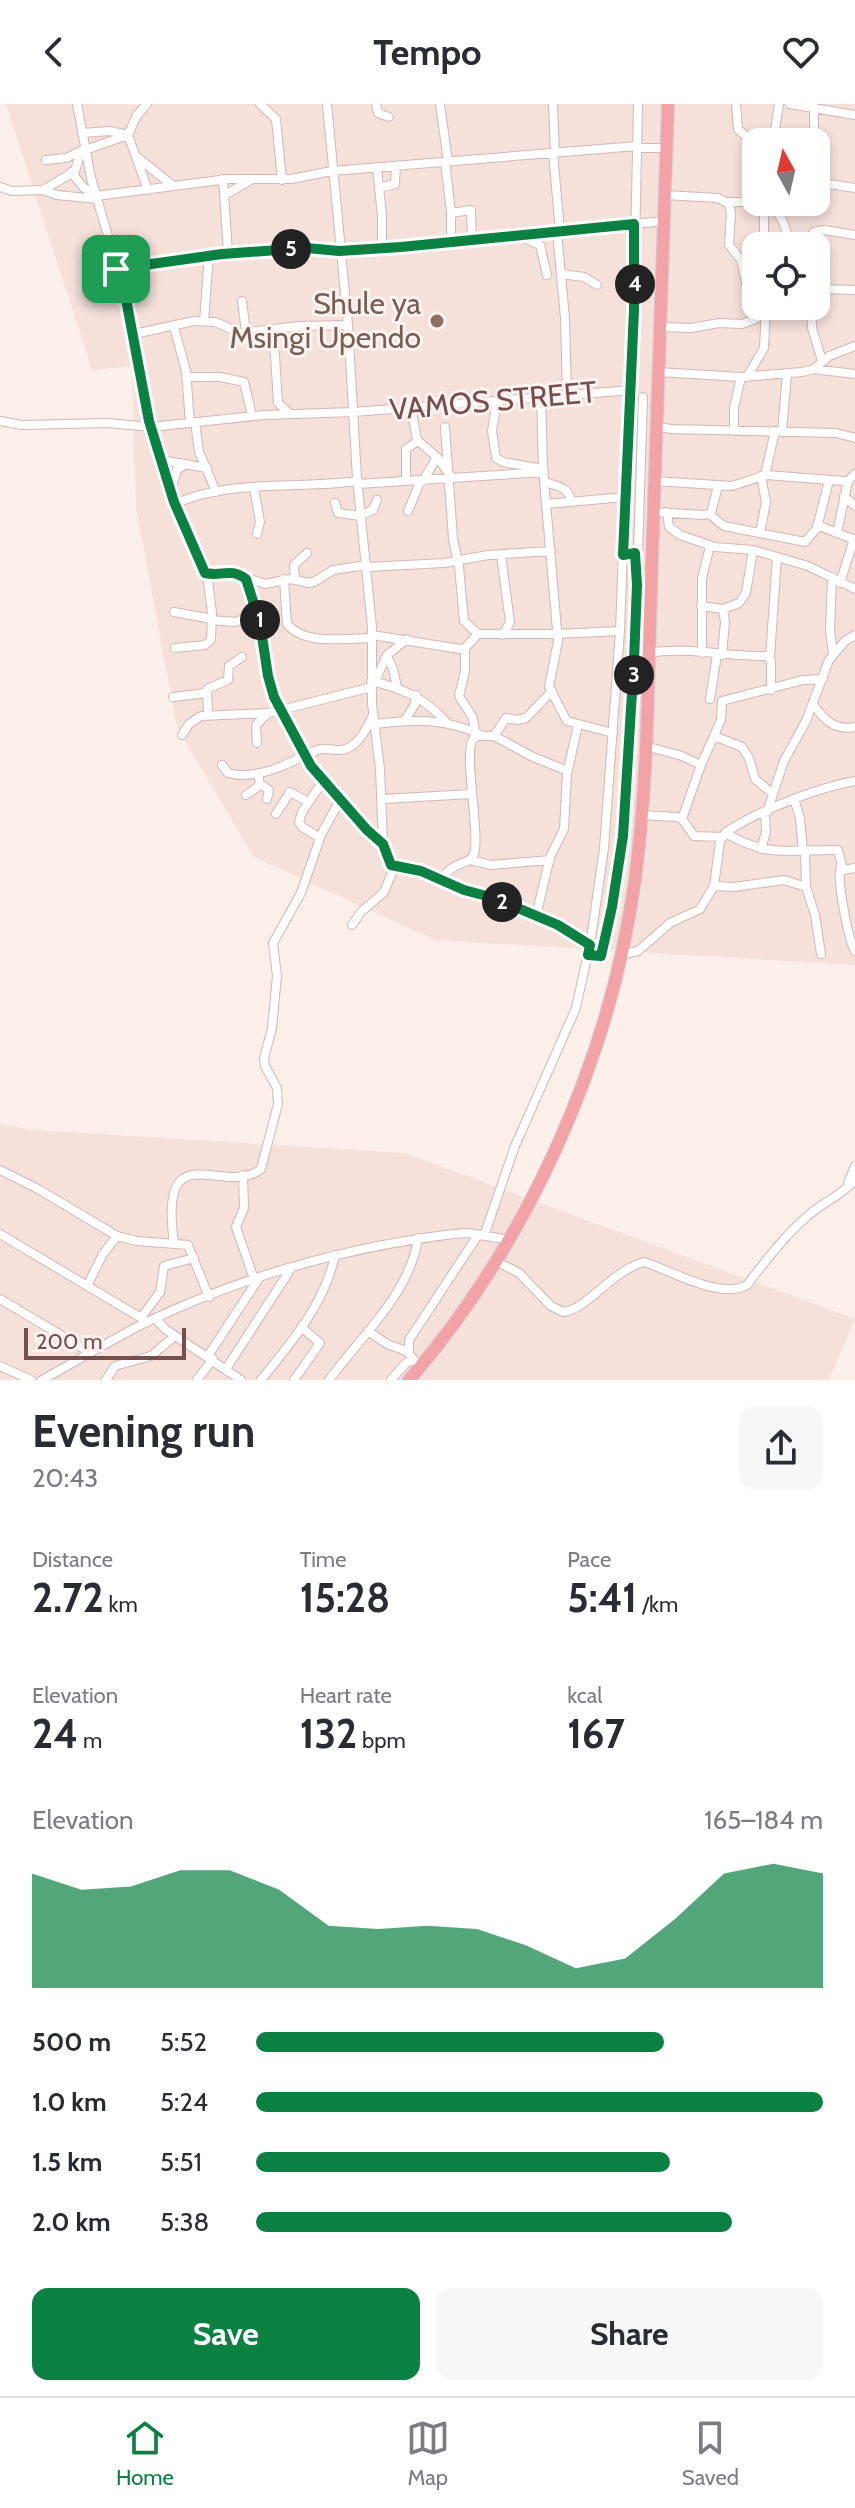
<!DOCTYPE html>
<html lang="en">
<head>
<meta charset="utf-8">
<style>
	body { margin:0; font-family:Cabin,sans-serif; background:#f7f7f7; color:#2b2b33; height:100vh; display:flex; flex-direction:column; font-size:30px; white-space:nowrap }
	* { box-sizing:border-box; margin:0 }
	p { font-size:26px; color:#7c7c81 }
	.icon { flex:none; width:44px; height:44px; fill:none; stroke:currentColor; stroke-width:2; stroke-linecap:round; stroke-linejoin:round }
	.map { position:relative; height:1276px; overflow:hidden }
	.details { display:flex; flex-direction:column; background:#fff; flex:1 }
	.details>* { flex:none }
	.needle { width:52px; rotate:352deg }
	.fabs { position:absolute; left:742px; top:24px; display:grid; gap:16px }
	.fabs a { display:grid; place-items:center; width:88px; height:88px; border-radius:16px; background:#fff; box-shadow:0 4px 12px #0003; font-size:40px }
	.scale { position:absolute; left:24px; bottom:20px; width:162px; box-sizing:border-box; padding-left:8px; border:4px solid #754e4d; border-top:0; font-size:22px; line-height:28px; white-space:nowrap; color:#754e4d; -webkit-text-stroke:6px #fef3ef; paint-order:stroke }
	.pin { position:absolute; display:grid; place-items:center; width:68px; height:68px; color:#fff; margin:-34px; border-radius:16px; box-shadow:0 4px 12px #0006 }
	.km { position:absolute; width:40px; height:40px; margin:-20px; border-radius:50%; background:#222; color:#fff; font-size:22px; line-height:40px; text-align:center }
	.round { display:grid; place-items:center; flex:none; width:84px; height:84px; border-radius:16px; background:#f7f7f7 }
	.summary { display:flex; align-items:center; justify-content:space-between; height:136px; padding:0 32px }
	h1 { font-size:44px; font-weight:700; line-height:60px }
	.figures { display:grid; grid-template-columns:repeat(3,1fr); gap:12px; height:136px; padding:8px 32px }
	.figures div { display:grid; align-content:center }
	.figures b { font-size:40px; font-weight:700 }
	.figures small { font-size:22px; font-weight:400 }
	.figures p { font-size:22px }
	.chart { height:224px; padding:16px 32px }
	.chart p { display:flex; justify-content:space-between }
	.chart svg { width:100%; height:144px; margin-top:8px; fill:#0b8043; opacity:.7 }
	.primary-button { display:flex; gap:16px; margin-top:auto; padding:16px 32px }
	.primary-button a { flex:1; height:92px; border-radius:16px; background:#0b8043; color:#fff; font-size:32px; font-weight:700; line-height:92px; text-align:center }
	.primary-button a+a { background:#f7f7f7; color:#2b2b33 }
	ul { padding:0 32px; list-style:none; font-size:26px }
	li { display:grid; grid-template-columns:128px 96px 1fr; align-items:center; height:60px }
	li i { height:20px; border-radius:10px; background:#0b8043 }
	header { display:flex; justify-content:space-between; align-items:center; height:104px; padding:0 32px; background:#fff; font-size:36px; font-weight:700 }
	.tabs { display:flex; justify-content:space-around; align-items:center; height:112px; border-top:2px solid #e1e1e2; background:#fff; font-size:22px; color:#7c7c81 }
	.tabs a { display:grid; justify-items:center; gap:4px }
	.tabs .on { color:#0b8043 }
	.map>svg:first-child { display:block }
	.residential { fill:#f5e0da; fill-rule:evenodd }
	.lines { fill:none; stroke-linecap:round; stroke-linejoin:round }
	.minor-casing { stroke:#d2b7b4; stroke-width:10 }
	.highway-casing { stroke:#d8cdcd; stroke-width:14 }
	.minor { stroke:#fff; stroke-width:8 }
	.highway { stroke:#f3a2a7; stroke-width:12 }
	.route-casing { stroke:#fff; stroke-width:16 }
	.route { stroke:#0b8043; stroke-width:10 }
	.education-dot { fill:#8d6e63; stroke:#fef3ef; stroke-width:3 }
	.labels { text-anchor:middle; stroke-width:6; stroke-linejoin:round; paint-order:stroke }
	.education-label { font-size:30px; fill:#785e54; stroke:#fef3ef; text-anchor:end }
	.street-label { font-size:30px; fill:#754e4d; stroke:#fef3ef }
</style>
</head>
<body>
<header><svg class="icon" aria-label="back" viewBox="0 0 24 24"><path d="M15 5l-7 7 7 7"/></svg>Tempo<svg class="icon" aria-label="heart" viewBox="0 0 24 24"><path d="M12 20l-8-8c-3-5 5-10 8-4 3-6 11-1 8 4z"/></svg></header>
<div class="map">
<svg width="855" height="1276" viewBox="0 0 855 1276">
	<rect width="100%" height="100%" fill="#fceee8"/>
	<path class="residential" d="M6,0H855V861L435,836L254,753L177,623L136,403L132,262L92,266ZM756,38H816V98H756ZM756,142H816V202H756Z
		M0,1020L32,1026L404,1049L855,1215L829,1276H0Z"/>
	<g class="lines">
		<defs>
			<path id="minor" d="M77,0L91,74L125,190L149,317L174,398L208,477L212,509L211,536L205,541L175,544
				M260,0L276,15L282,76
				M327,0L348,221L357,374L372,523V600L380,665L383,740L387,756L394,764L421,767L464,786L494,794L558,821L590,841
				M376,0L378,9L389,13
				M440,0L448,58
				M553,0L555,49
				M736,0L738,25L756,42
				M790,0L855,11
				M814,3V38
				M82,29L110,27L128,31L148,86
				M773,38L779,0
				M637,44H667
				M85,46L128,31L137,11L147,0
				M553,49L560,128
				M138,54L172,81
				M46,56L66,54L83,46
				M445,58L451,108V139
				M377,63L382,112V144
				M71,68L84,84L95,90
				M223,75L228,149
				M816,78L855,84
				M0,83L12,87L43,86L57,91L97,95
				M379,84L395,80L396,62
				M43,86L75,67L81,47
				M225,91L251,76
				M665,91L718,94L729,100L731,109L729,141L741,156L747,183L756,184
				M96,92L228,75H291L332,67L637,42
				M727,98C747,98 773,95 783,118C786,126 788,134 792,142
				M451,109L471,106L472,137
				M557,128L565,214L567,290
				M524,131L528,136L540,141L547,171
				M764,142V101
				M802,142L814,128L824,126L855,131
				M116,165L143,159L222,150L307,144L339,147L401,143L664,117
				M561,170L584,173L597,181
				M816,185L855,186
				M242,197L246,228
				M811,202L812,224L822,257
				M204,217L209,151
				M174,223L186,267L190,319
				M660,223L691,224L719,219L742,220L755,215L767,206
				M271,225L275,252L278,299L290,310
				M134,230L194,217L215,218L240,229L300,222L348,221
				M813,265L855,270
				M658,268L741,273L802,268L814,265L829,252L855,242
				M186,273H220L244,278L252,312
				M747,273L764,244L766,202
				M541,291L543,365L558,537L549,583L567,617L613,629
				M497,296L492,327L496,354L503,358L543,365
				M411,303L417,336L438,354L450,371
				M0,317L22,321L108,319L151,323L264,311L354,308L632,286
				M195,318L199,348L216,388
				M655,322L670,325L836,329L855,334
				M445,323L453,435L459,463L464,517L478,530H557L620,527
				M734,327V304L741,273
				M782,328L787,270
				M161,356L207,364
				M765,371L775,327
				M406,377V345L418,337
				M423,377L437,353
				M655,377L732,382L766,371L844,377H848L855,370
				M545,378C557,382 569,383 571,397
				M358,380L544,368
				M254,384L260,418L257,430
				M171,385L177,366L186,360
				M844,392L855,402
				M335,399L338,409L361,412
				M175,400C228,375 301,385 358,377
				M546,400L625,393
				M408,407L420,378
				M654,408L704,411L711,409L718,382
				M667,408L669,423L680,431L715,443L753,446L808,462L855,485
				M709,410L724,422L805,438L817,424L829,376
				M361,411L373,406L377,396
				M817,421L855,436
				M760,429L766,398L761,372
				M837,429L848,377
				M638,449L643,293
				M501,451L510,518L503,531
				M367,463L444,459L488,451L551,447
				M205,469L213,471L229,468L265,480L291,475L309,479L314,478L333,466L367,461
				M832,473L830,526L833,550
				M246,475L256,501L268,572L274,593L311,662L367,726L383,740
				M284,475L287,520C305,542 346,534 372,534
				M295,476L294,461L307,449
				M840,479L854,435
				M701,502L723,505L739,499L746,489L753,446
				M174,508L212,515
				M211,516L235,518L258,510
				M372,531L460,545L465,544L478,530
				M465,544V567L459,592L473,614L475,628
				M648,549C686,542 728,553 767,552L771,557V586
				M702,549V474L710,442
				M722,551L725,518L723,505
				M387,552L393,565L397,583
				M770,553L777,453
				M371,577C402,584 425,594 446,618
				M375,577L387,551L407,535
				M173,593L206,589
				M710,595L717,551
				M813,600C824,616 835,627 855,623
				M208,610L207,585L228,576L229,562L242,553
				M405,616L415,600L416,591
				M375,620C412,615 448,614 483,632
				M182,631L189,620L201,612L269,609L372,583
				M494,632L533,653L568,667
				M714,632L742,643L749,654L755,675L773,690
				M257,639L256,621L268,609
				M645,642L682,652L701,661
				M307,652C325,637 335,652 350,643C362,636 367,623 373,611
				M222,661L228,669C252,676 285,663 306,650
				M260,680L269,686L267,695
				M246,691L259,682V669
				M382,695L472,690
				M794,695L800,714L803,747
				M767,708L784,657L806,617L829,556L845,537L855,531
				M276,710L290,688L308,698
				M641,711L677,713L682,715L694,732L723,733
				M682,715L701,661L721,616L722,597L803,576L823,575
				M725,729C771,755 789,745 838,746L843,766L855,764
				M320,734L302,723L299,718L302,708L324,676
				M761,745L766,728L765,709
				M470,756L491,761L550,756
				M841,762C836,773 848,835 855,847
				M441,776C444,771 449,766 454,763C461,758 470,759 474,750C481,729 461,641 475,633C480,631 489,632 494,632L506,614L517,616L526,614L552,587
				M714,782L734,783L784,776L806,783L805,747
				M806,783L815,811L821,850
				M536,812L550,753L564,725L567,670L578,621
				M352,821L361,808L384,788L394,764
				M620,851L638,847L670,819L700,805L714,782L720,737L725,729C757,707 817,684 855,677
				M601,852L612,803L623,732L634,557L635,449
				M0,1066L38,1085L117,1132L137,1137L188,1141L209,1193
				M243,1071L244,1104L236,1123L254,1175
				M848,1079L855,1062
				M0,1130L148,1218
				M484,1132L515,1042L576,904L591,835L604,744L620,527L625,393L632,286L638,0
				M174,1139C158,1026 225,1094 261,1065L278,1000L277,984L265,962L264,954L272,924L277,872L273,839L301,789L321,731L340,696
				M496,1157L519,1169L551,1202L563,1208C588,1205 611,1167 644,1158C672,1167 721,1196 747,1181C766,1156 786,1130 810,1110C825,1097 842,1091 855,1076
				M87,1182L103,1150L117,1132
				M0,1195L91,1249
				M141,1214L160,1188L164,1162L194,1154
				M156,1215L165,1225L241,1276
				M368,1227L387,1240L409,1248
				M208,1252L259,1174
				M0,1262L31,1276
				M420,1263L409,1250V1236L478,1131
				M226,1265L290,1166
				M42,1276C77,1257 112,1235 149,1217C244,1172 349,1143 453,1130L469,1129L509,1136
				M106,1276L115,1262L151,1252L175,1232
				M197,1276L213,1255
				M261,1276C292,1238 325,1199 335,1151
				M294,1276L320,1239L301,1223
				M329,1276C361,1232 410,1190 418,1134
				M391,1276L406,1259L413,1256"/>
			<path id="highway" d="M409,1276C528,1139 610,955 635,776C649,670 648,562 652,455C657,303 663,152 668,0"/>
		</defs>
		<use href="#minor" class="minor-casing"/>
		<use href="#highway" class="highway-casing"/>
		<use href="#minor" class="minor"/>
		<use href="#highway" class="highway"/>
	</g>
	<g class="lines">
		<defs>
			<path id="route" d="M634,120V206L623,451L635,449L637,481L634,557L623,732L612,803L601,852L588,851L590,841L558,821L494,794L464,786L421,767L391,761L383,740L367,726L311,662L274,593L268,572L260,519L246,475C229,463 223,473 205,469L174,398L149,317L125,190L116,165L222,150L307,144L339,147L401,143Z"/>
		</defs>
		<use href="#route" class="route-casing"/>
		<use href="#route" class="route"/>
	</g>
	<circle class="education-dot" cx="437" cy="217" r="8"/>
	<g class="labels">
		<g class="education-label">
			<text x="421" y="210">Shule ya<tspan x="421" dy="34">Msingi Upendo</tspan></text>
		</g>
		<g class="street-label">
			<text transform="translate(493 297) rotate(-5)" y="10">VAMOS STREET</text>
		</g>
	</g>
</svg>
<div class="fabs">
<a><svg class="needle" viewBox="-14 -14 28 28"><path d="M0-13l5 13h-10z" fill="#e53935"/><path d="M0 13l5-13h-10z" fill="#7c7c81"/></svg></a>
<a><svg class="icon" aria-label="locate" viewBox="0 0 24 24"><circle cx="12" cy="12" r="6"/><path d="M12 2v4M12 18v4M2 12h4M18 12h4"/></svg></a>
</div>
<div class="scale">200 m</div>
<div class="pin" style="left:116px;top:165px;background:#1e9e55"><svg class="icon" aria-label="arrive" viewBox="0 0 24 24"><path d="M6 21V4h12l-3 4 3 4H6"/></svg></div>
<b class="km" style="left:260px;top:516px">1</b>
<b class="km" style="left:502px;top:798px">2</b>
<b class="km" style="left:634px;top:571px">3</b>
<b class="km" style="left:635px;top:180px">4</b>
<b class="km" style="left:291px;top:145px">5</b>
</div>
<section class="details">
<div class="summary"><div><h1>Evening run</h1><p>20:43</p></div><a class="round"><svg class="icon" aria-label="share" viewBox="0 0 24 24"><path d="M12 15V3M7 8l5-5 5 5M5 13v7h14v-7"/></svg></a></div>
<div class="figures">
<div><p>Distance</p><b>2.72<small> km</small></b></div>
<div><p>Time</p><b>15:28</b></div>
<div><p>Pace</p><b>5:41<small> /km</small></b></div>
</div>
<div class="figures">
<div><p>Elevation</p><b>24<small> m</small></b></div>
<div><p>Heart rate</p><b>132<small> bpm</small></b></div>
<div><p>kcal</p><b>167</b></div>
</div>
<div class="chart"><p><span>Elevation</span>165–184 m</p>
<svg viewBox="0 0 160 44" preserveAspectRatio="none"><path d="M0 44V9L10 14L20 13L30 8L40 8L50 14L60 25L70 26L80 25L90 26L100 31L110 38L120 35L130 23L140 9L150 6L160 9V44z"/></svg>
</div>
<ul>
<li><b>500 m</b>5:52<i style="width:72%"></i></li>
<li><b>1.0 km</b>5:24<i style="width:100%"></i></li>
<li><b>1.5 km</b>5:51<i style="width:73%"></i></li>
<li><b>2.0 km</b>5:38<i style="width:84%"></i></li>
</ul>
<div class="primary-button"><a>Save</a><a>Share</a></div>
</section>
<nav class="tabs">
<a class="on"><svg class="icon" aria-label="home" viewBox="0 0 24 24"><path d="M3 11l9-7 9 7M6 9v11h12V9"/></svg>Home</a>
<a><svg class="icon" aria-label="map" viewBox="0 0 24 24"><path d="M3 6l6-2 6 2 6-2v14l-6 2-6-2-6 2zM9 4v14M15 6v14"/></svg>Map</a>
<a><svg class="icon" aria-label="saved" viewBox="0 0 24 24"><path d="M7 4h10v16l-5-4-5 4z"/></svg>Saved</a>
</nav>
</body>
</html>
